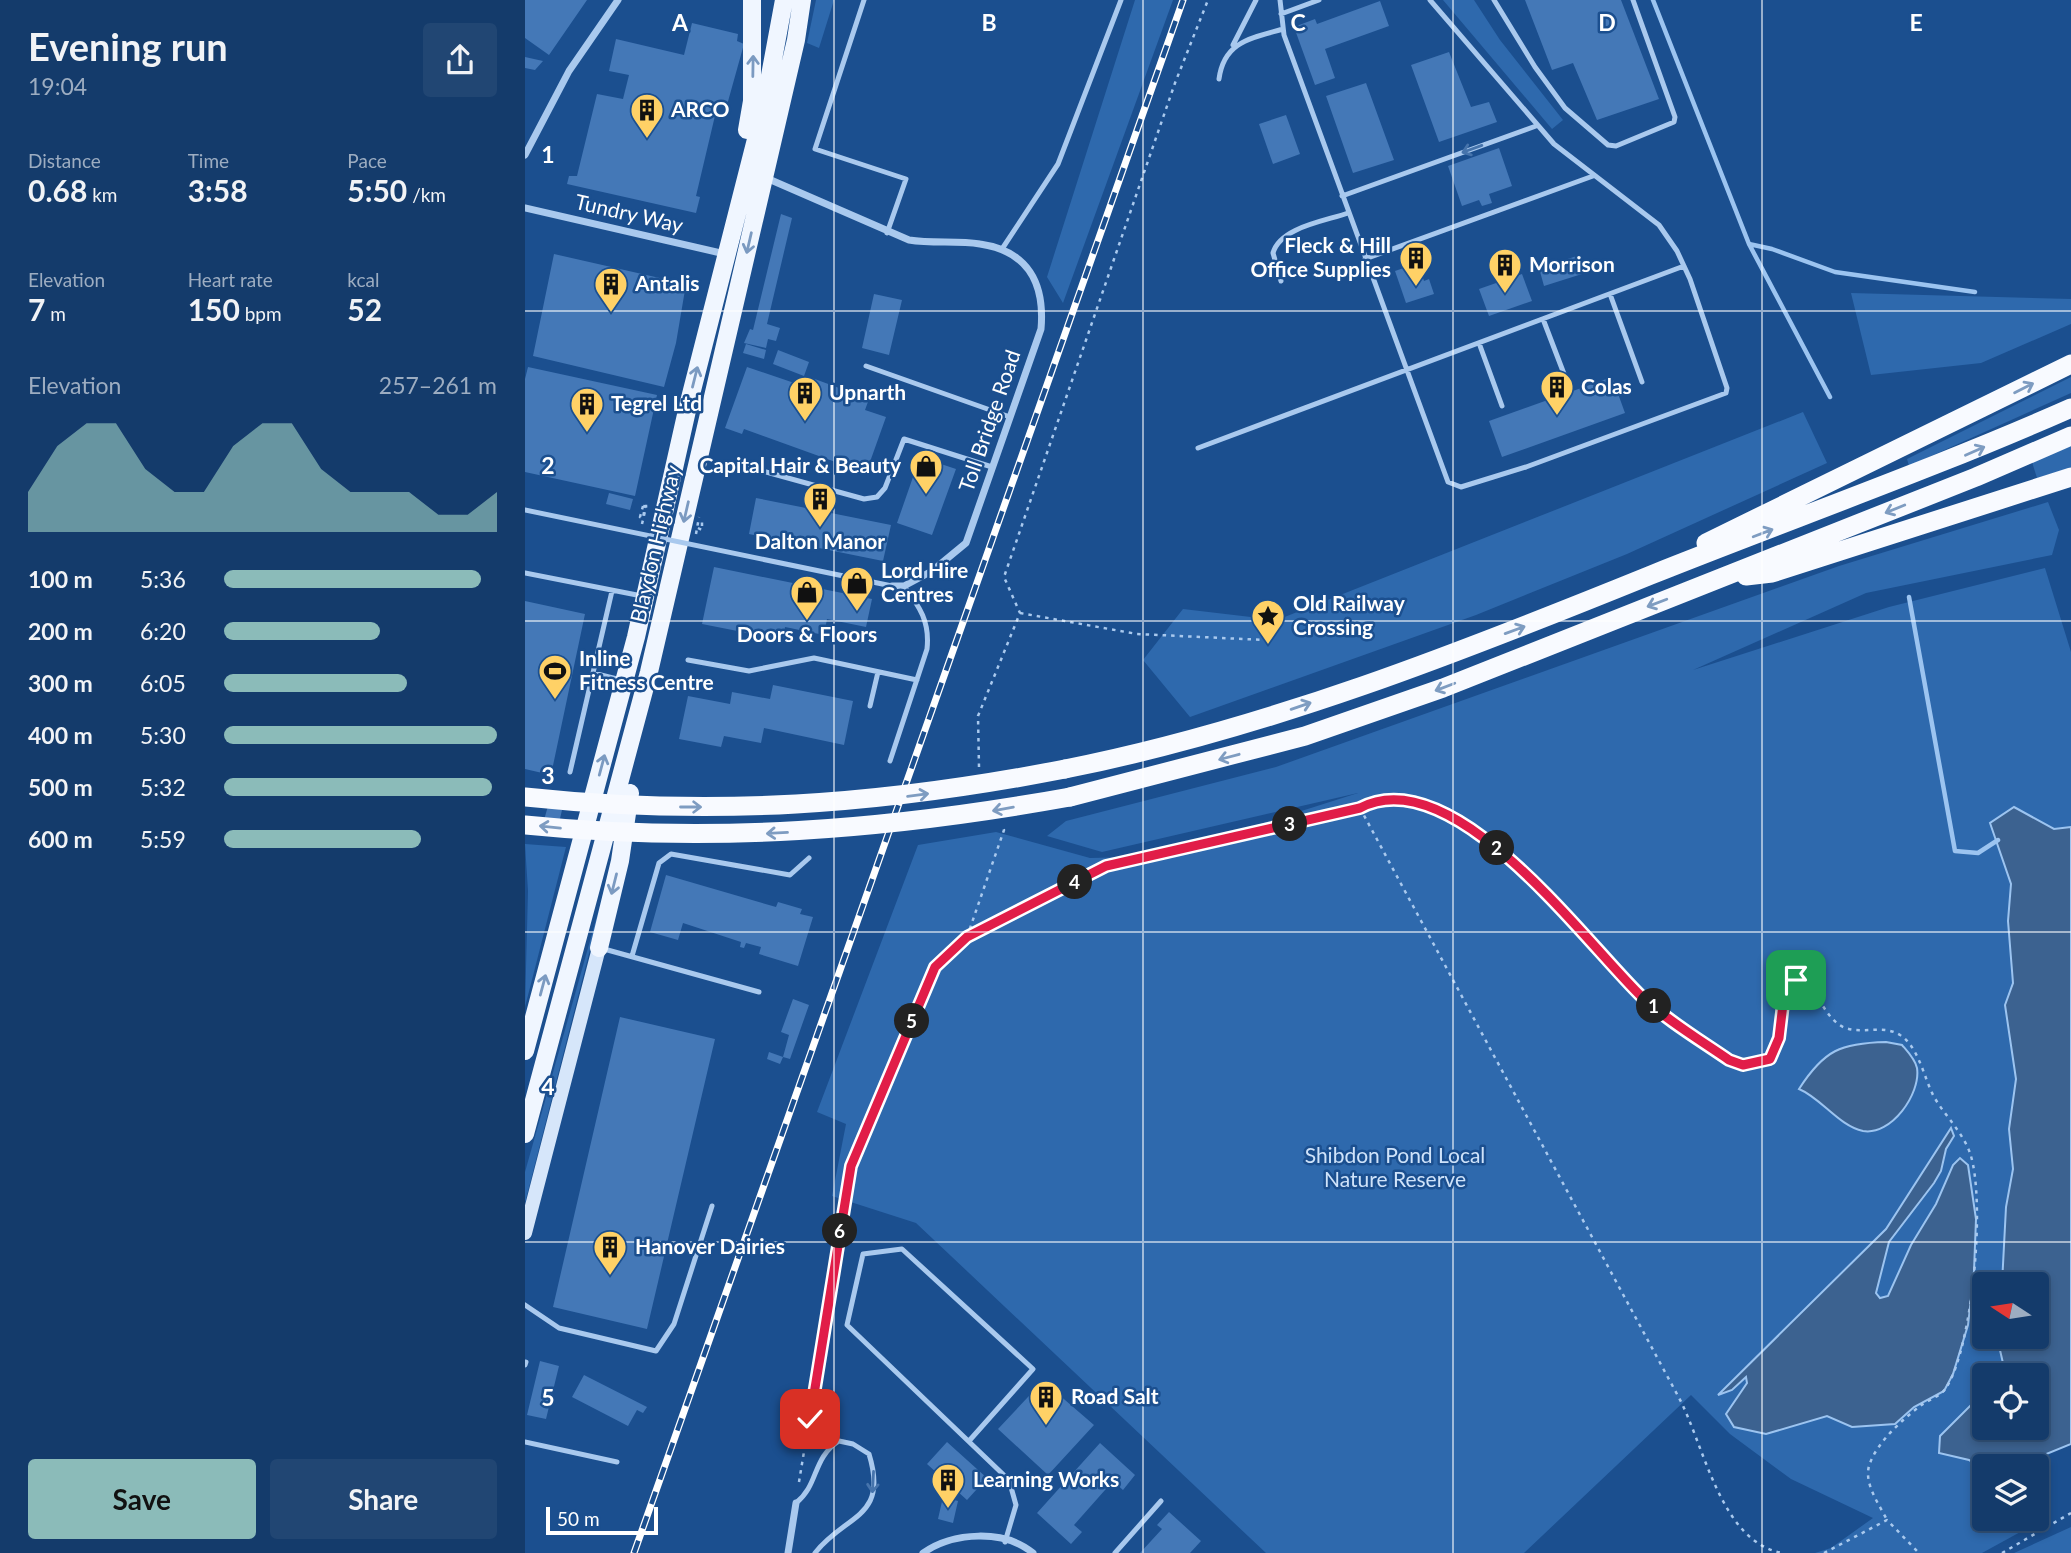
<!DOCTYPE html>
<html lang="en">
<head>
<meta charset="utf-8">
<style>
	body { margin:0; font-family:Lato,sans-serif; background:#214673; color:#f1f3f6; height:100vh; display:flex; flex-direction:column; font-size:26px; white-space:nowrap }
	* { box-sizing:border-box; margin:0 }
	p { font-size:23px; color:#9dadc1 }
	.icon { flex:none; width:38px; height:38px; fill:none; stroke:currentColor; stroke-width:2; stroke-linecap:round; stroke-linejoin:round }
	.map { position:relative; flex:1; overflow:hidden }
	.side { display:flex; flex-direction:column; background:#143b6b; width:525px }
	.side>* { flex:none }
	.needle { width:46px; rotate:282deg }
	.fabs { position:absolute; left:1447px; top:1272px; display:grid; gap:14px }
	.fabs a { display:grid; place-items:center; width:77px; height:77px; border-radius:7px; background:#143b6b; box-shadow:0 4px 10px #0003,0 0 0 2px #33557e; font-size:35px }
	.scale { position:absolute; left:21px; bottom:18px; width:112px; box-sizing:border-box; padding-left:7px; border:4px solid #fff; border-top:0; font-size:19px; line-height:24px; white-space:nowrap; color:#fff; -webkit-text-stroke:5px #1b4f8f; paint-order:stroke }
	.pin { position:absolute; display:grid; place-items:center; width:60px; height:60px; color:#fff; margin:-30px; border-radius:14px; box-shadow:0 4px 10px #0006 }
	.km { position:absolute; width:35px; height:35px; margin:-18px; border-radius:50%; background:#222; color:#fff; font-size:19px; line-height:35px; text-align:center }
	.round { display:grid; place-items:center; flex:none; width:74px; height:74px; border-radius:7px; background:#214673 }
	.summary { display:flex; align-items:center; justify-content:space-between; height:119px; padding:0 28px }
	h1 { font-size:38px; font-weight:700; line-height:52px }
	.figures { display:grid; grid-template-columns:repeat(3,1fr); gap:10px; height:119px; padding:7px 28px }
	.figures div { display:grid; align-content:center }
	.figures b { font-size:30px; font-weight:700 }
	.figures small { font-size:19px; font-weight:400 }
	.figures p { font-size:19px }
	.chart { height:196px; padding:14px 28px }
	.chart p { display:flex; justify-content:space-between }
	.chart svg { width:100%; height:126px; margin-top:7px; fill:#8bbbb9; opacity:.7 }
	.primary-button { display:flex; gap:14px; margin-top:auto; padding:14px 28px }
	.primary-button a { flex:1; height:80px; border-radius:7px; background:#8bbbb9; color:#111; font-size:28px; font-weight:700; line-height:80px; text-align:center }
	.primary-button a+a { background:#214673; color:#f1f3f6 }
	ul { padding:0 28px; list-style:none; font-size:23px }
	li { display:grid; grid-template-columns:112px 84px 1fr; align-items:center; height:52px }
	li i { height:18px; border-radius:9px; background:#8bbbb9 }
	main { display:flex; flex:1; min-height:0 }
	.map>svg:first-child { display:block }
	.green { fill:#2e69ad; fill-rule:evenodd }
	.water { fill:#3c6290; stroke:#9cc4f0; stroke-width:2 }
	.lines { fill:none; stroke-linecap:round; stroke-linejoin:round }
	.stream { stroke:#9cc4f0; stroke-width:4.5 }
	.building { fill:#4478b7 }
	.path { stroke:#a9c9ee; stroke-width:2.5; stroke-dasharray:3.5 5; stroke-linecap:butt }
	.service { stroke:#a9c9ee; stroke-width:5 }
	.minor { stroke:#a9c9ee; stroke-width:7 }
	.secondary { stroke:#d6e6fa; stroke-width:14 }
	.primary { stroke:#f0f6ff; stroke-width:18 }
	.trunk { stroke:#f8faff; stroke-width:19 }
	.rail-casing { stroke:#fff; stroke-width:7 }
	.rail { stroke:#1b4f8f; stroke-width:4.5; stroke-dasharray:13; stroke-linecap:butt }
	.path-bridge { stroke:#a9c9ee; stroke-width:2.5; stroke-dasharray:3.5 5; stroke-linecap:butt }
	.service-bridge { stroke:#a9c9ee; stroke-width:5 }
	.trunk-bridge { stroke:#f8faff; stroke-width:19 }
	.oneway { stroke:#7b9ac1 }
	.oneway2 { stroke:#4674ac }
	.oneway3 { stroke:#7e9cc1 }
	.route-casing { stroke:#fff; stroke-width:14 }
	.route { stroke:#e11d48; stroke-width:9 }
	.grid { fill:none; stroke:#fff; stroke-width:2; stroke-opacity:0.55 }
	.labels { text-anchor:middle; stroke-width:5; stroke-linejoin:round; paint-order:stroke }
	.poi-label { font-size:21px; font-weight:bold; fill:#fff; stroke:#1b4f8f; text-anchor:start }
	.street-label { font-size:21px; fill:#fff; stroke:#1b4f8f }
	.park-label { font-size:21px; fill:#cfe3fa; stroke:#1b4f8f }
	.grid-label { font-size:23px; text-anchor:middle; font-weight:bold; fill:#fff; stroke:#1b4f8f; stroke-width:5; stroke-linejoin:round; paint-order:stroke }
</style>
</head>
<body>
<main>
<section class="side">
<div class="summary"><div><h1>Evening run</h1><p>19:04</p></div><a class="round"><svg class="icon" aria-label="share" viewBox="0 0 24 24"><path d="M12 15V3M7 8l5-5 5 5M5 13v7h14v-7"/></svg></a></div>
<div class="figures">
<div><p>Distance</p><b>0.68<small> km</small></b></div>
<div><p>Time</p><b>3:58</b></div>
<div><p>Pace</p><b>5:50<small> /km</small></b></div>
</div>
<div class="figures">
<div><p>Elevation</p><b>7<small> m</small></b></div>
<div><p>Heart rate</p><b>150<small> bpm</small></b></div>
<div><p>kcal</p><b>52</b></div>
</div>
<div class="chart"><p><span>Elevation</span>257–261 m</p>
<svg viewBox="0 0 160 44" preserveAspectRatio="none"><path d="M0 44V30L10 14L20 6L30 6L40 22L50 30L60 30L70 14L80 6L90 6L100 22L110 30L120 30L130 30L140 38L150 38L160 30V44z"/></svg>
</div>
<ul>
<li><b>100 m</b>5:36<i style="width:94%"></i></li>
<li><b>200 m</b>6:20<i style="width:57%"></i></li>
<li><b>300 m</b>6:05<i style="width:67%"></i></li>
<li><b>400 m</b>5:30<i style="width:100%"></i></li>
<li><b>500 m</b>5:32<i style="width:98%"></i></li>
<li><b>600 m</b>5:59<i style="width:72%"></i></li>
</ul>
<div class="primary-button"><a>Save</a><a>Share</a></div>
</section>
<div class="map">
<svg width="1546" height="1553" viewBox="0 0 1546 1553">
	<rect width="100%" height="100%" fill="#1b4f8f"/>
	<path class="green" d="M291,0H309L294,48L282,43Z
		M610,0H648L538,303L522,277Z
		M918,0H949L975,40L1038,120L1027,129Z
		M1326,293L1546,299V324L1456,363L1346,375Z
		M1546,377V393L1384,466L1382,459Z
		M1278,412L1302,463L1102,554L951,615L665,717L618,660L658,609L752,620Z
		M1546,446V468L1512,478L1507,462Z
		M1523,502L1534,530L1527,555L1341,593L1168,670L1364,607L1520,568L1546,652V1444L1520,1455L1523,1501L1519,1519L1457,1553H1290L1306,1548L1348,1518L1266,1479L1205,1434L1166,1395L999,1553H741L391,1223L307,1196L321,1124L292,1112L393,845L471,832L565,858L609,857L704,834L833,793L577,852L522,836L541,821L751,767L1314,566ZM1460,1284H1512V1337H1460ZM1460,1376H1512V1428H1460ZM1460,1466H1512V1519H1460Z
		M0,844L41,847L0,1007L3,891Z
		M90,852L0,1203V1172Z
		M1546,1527V1553H1489Z"/>
	<path class="water" d="M1489,807L1529,829L1546,827V1444L1492,1466H1460L1459,1471L1444,1460L1414,1453L1415,1436L1459,1392L1460,1428H1512V1376L1477,1375L1480,1372L1472,1337H1512V1284H1477L1481,1207L1488,1169L1484,1129L1491,1079L1480,1005L1488,983L1483,921L1486,884L1465,823Z
		M1361,1042L1377,1045C1383,1052 1390,1059 1392,1068C1396,1094 1366,1136 1338,1131C1314,1126 1296,1098 1274,1089C1299,1050 1316,1043 1361,1042Z
		M1426,1128L1429,1136L1421,1149L1416,1171L1409,1183L1364,1242L1351,1293L1355,1298L1363,1296L1386,1245L1411,1204L1428,1165L1435,1158L1443,1165L1451,1219L1449,1271L1443,1325L1428,1374L1419,1391L1389,1407L1370,1424L1327,1427L1302,1416L1241,1434L1209,1427L1201,1414L1222,1383L1221,1377L1207,1390L1193,1395L1361,1229Z"/>
	<g class="lines">
		<path class="stream" d="M1128,0L1224,244L1305,397
			M1224,244L1247,249L1310,272L1450,292
			M1384,597L1430,851L1453,853L1473,840"/>
	</g>
	<path class="building" d="M0,0H62L24,55L0,38Z
		M1000,0H1096L1134,99L1072,120L1048,63L1027,70Z
		M855,1L864,26L800,49L810,78L790,85L769,27L790,19L792,24Z
		M167,23L213,34L212,41L219,44L202,105L193,103L171,196L175,197L171,213L42,184L44,176H52L72,94L98,99L104,75L84,71L91,39L159,55Z
		M924,52L946,107L964,102L972,122L914,142L886,65Z
		M0,57L18,61L10,70L0,68Z
		M841,83L869,160L828,173L801,96Z
		M761,115L775,154L748,164L734,124Z
		M974,148L987,186L964,194L967,203L957,206L954,200L937,206L923,166Z
		M256,214L267,218L242,324L255,328L251,341L243,339L241,348L219,343L225,329L228,330Z
		M29,254L161,284L151,343L139,387L8,356Z
		M1052,256L1057,274L1019,286L1014,268Z
		M893,263L899,281L904,279L909,294L881,303L870,271Z
		M997,274L1007,301L964,316L954,289Z
		M349,294L377,300L364,355L337,348Z
		M221,344L241,350L239,359L218,353Z
		M253,350L284,362L279,376L248,364Z
		M3,367L132,395L110,496L0,472V379Z
		M222,367L284,388L287,378L344,399L340,410L361,417L341,473L219,429L217,434L200,428Z
		M1087,377L1100,413L977,457L964,421Z
		M395,457L431,469L407,535L372,523Z
		M84,493L108,499L105,510L81,504Z
		M231,498L366,525L358,561L224,534Z
		M189,567L347,599L341,627L302,619L299,635L260,627L258,640L177,624Z
		M0,601L60,614L26,775L0,769Z
		M248,685L328,701L319,745L239,728L236,743L199,736L196,747L154,739L163,696L205,704L207,692L245,699Z
		M23,806L37,810L34,823L19,820Z
		M141,875L251,907L253,902L277,909L275,914L288,917L273,966L234,954L236,947L221,943L219,948L215,947L216,942L158,923L153,940L125,932Z
		M268,999L284,1005L265,1059L258,1057L255,1064L242,1059L244,1052L258,1057L264,1035L256,1032Z
		M95,1017L190,1039L122,1329L28,1307Z
		M15,1361L34,1366L21,1419L2,1415Z
		M59,1375L122,1407L118,1413L112,1410L103,1426L47,1397Z
		M518,1381L569,1425L523,1475L473,1429Z
		M422,1442L462,1478L442,1500L402,1464Z
		M575,1443L610,1475L598,1490L588,1481L549,1525L557,1532L546,1544L512,1513Z
		M418,1497L433,1501L428,1523L413,1519Z
		M644,1512L676,1541L665,1553H615L637,1529L632,1525Z"/>
	<g class="lines">
		<path class="path" d="M118,506L115,517L118,518L120,506H123
			M173,528L177,530V518
			M495,613L612,634L740,640
			M454,767L453,716L495,613L479,577L650,83L683,0
			M835,808C941,1004 1047,1200 1153,1396C1179,1443 1195,1543 1258,1553
			M442,937L479,830L477,825
			M274,1482L326,1166L410,967L442,937L581,866L835,808C928,759 1059,941 1117,997C1142,1021 1175,1040 1204,1060L1218,1065L1245,1059L1254,1038L1260,987L1271,980C1294,987 1297,1016 1318,1027C1337,1035 1358,1024 1375,1035C1393,1046 1399,1077 1408,1095C1419,1115 1437,1131 1445,1153C1461,1199 1448,1347 1421,1388C1416,1396 1403,1400 1395,1406C1377,1420 1351,1443 1344,1466C1339,1484 1354,1504 1362,1520
			M1299,1553L1362,1520L1394,1553
			M1477,1553L1546,1513"/>
		<path class="service" d="M339,0L290,149L381,179L362,233
			M755,0L759,35L923,482L936,487L1001,467L1201,393L1202,388L1165,279L1152,251L1134,225L1029,144L905,0
			M969,0L1010,67L1040,108L1083,145L1091,146L1149,122L1150,117L1108,0
			M756,14L794,0
			M708,45L731,0
			M694,79C699,41 727,38 758,29
			M817,196L1011,126
			M477,249L533,164L596,0
			M840,259L1068,176
			M756,281L748,253C755,227 801,221 823,213
			M1085,294L1117,382
			M1018,319L1044,387
			M954,343L977,406
			M341,366L485,417
			M673,448L1159,266
			M219,466L339,499L352,497L360,488L379,439L467,467
			M0,573L117,596
			M163,660L224,671L289,658L392,680
			M68,673L96,680
			M345,706L353,672
			M365,761L402,649C405,622 395,607 379,586
			M45,772L87,591
			M79,949L234,992
			M107,956L134,863L146,854L265,875L284,858
			M0,1305L34,1328L131,1351L149,1324L187,1206
			M0,1365L1,1362
			M444,1441L508,1369L377,1249L338,1254L322,1325L484,1480L491,1505L480,1542
			M0,1442L92,1462
			M271,1503C294,1485 287,1458 314,1441L328,1444L344,1454C364,1519 320,1514 290,1553
			M590,1553L636,1501"/>
		<path class="minor" d="M0,155L44,71L93,0
			M239,177L384,240C408,244 432,240 455,244C503,251 520,283 516,329L441,543L407,571L379,586H367
			M0,208L200,254
			M263,1553L271,1503
			M398,1553C428,1532 479,1529 508,1553"/>
		<path class="secondary" d="M0,1233L74,948"/>
		<path class="primary" d="M222,130L227,101V0
			M74,948L95,861L105,793
			M0,1051L111,637L163,406L239,108L259,0
			M0,1134L124,672L271,40L277,0"/>
		<path class="trunk" d="M1181,543L1546,364
			M1221,576L1247,573L1546,477
			M540,769C742,729 936,652 1126,575C1266,519 1408,469 1546,408
			M545,797L780,736L918,688L1451,477L1546,436"/>
		<defs>
			<path id="rail" d="M109,1553L658,0"/>
		</defs>
		<use href="#rail" class="rail-casing"/>
		<use href="#rail" class="rail"/>
		<path class="path-bridge" d="M117,524L121,507L118,506
			M171,534L174,517"/>
		<path class="service-bridge" d="M0,510L367,586"/>
		<path class="trunk-bridge" d="M0,797C188,817 355,805 540,769
			M0,825C186,844 362,830 545,797"/>
	</g>
	<defs><path id="oneway-shaft" d="M-6 0H5M1.5-3L5.5 0L1.5 3" fill="none" stroke-width="1.6" stroke-linecap="round" stroke-linejoin="round" transform="scale(1.75)"/></defs>
	<g class="oneway">
		<use href="#oneway-shaft" transform="translate(228 66) rotate(-89)"/>
		<use href="#oneway-shaft" transform="translate(224 243) rotate(103)"/>
		<use href="#oneway-shaft" transform="translate(170 377) rotate(-76)"/>
		<use href="#oneway-shaft" transform="translate(161 512) rotate(103)"/>
		<use href="#oneway-shaft" transform="translate(77 765) rotate(-75)"/>
		<use href="#oneway-shaft" transform="translate(89 884) rotate(104)"/>
		<use href="#oneway-shaft" transform="translate(18 985) rotate(-75)"/>
	</g>
	<g class="oneway2">
		<use href="#oneway-shaft" transform="translate(947 149) rotate(160)"/>
		<use href="#oneway-shaft" transform="translate(348 1482) rotate(93)"/>
	</g>
	<g class="oneway3">
		<use href="#oneway-shaft" transform="translate(1499 388) rotate(-27)"/>
		<use href="#oneway-shaft" transform="translate(1450 451) rotate(-24)"/>
		<use href="#oneway-shaft" transform="translate(1370 509) rotate(158)"/>
		<use href="#oneway-shaft" transform="translate(1238 533) rotate(-21)"/>
		<use href="#oneway-shaft" transform="translate(1132 603) rotate(159)"/>
		<use href="#oneway-shaft" transform="translate(990 630) rotate(-20)"/>
		<use href="#oneway-shaft" transform="translate(920 687) rotate(159)"/>
		<use href="#oneway-shaft" transform="translate(776 706) rotate(-19)"/>
		<use href="#oneway-shaft" transform="translate(704 757) rotate(165)"/>
		<use href="#oneway-shaft" transform="translate(393 795) rotate(-7)"/>
		<use href="#oneway-shaft" transform="translate(166 807)"/>
		<use href="#oneway-shaft" transform="translate(478 809) rotate(170)"/>
		<use href="#oneway-shaft" transform="translate(25 827) rotate(-174)"/>
		<use href="#oneway-shaft" transform="translate(252 833) rotate(177)"/>
	</g>
	<g class="lines">
		<defs>
			<path id="route" d="M285,1419L326,1166L410,967L442,937L581,866L835,808C928,759 1059,941 1117,997C1143,1021 1175,1040 1204,1060L1218,1065L1245,1059L1254,1038L1260,987L1271,980"/>
		</defs>
		<use href="#route" class="route-casing"/>
		<use href="#route" class="route"/>
	</g>
	<path class="grid" d="M309,0V1553M618,0V1553M928,0V1553M1237,0V1553M0,311H1546M0,621H1546M0,932H1546M0,1242H1546"/>
	<defs>
		<symbol id="building-pin" viewBox="-11 -11 22 30"><path d="M0 17L-7.5 6A9.5 9.5 0 1 1 7.5 6Z" fill="#ffd166" stroke="#1b4f8f"/><path d="M-4-6H4V6H1V3H-1V6H-4ZM-2.5-4.3h1.7v1.8h-1.7ZM.8-4.3h1.7v1.8H.8ZM-2.5-1h1.7V.8h-1.7ZM.8-1h1.7V.8H.8Z" fill="#111"/></symbol>
		<symbol id="shop-pin" viewBox="-11 -11 22 30"><path d="M0 17L-7.5 6A9.5 9.5 0 1 1 7.5 6Z" fill="#ffd166" stroke="#1b4f8f"/><path d="M-5-2.5h2.3a2.7 3.5 0 0 1 5.4 0H5L5.5 6h-11ZM-1.5-2.5h3a1.5 2.3 0 0 0-3 0Z" fill="#111"/></symbol>
		<symbol id="sight-pin" viewBox="-11 -11 22 30"><path d="M0 17L-7.5 6A9.5 9.5 0 1 1 7.5 6Z" fill="#ffd166" stroke="#1b4f8f"/><path d="M0-6L1.8-2.2L6-1.7L2.9 1.2L3.7 5.4L0 3.3L-3.7 5.4L-2.9 1.2L-6-1.7L-1.8-2.2Z" fill="#111"/></symbol>
		<symbol id="stadium-pin" viewBox="-11 -11 22 30"><path d="M0 17L-7.5 6A9.5 9.5 0 1 1 7.5 6Z" fill="#ffd166" stroke="#1b4f8f"/><path d="M0-5a6.5 5 0 1 0 0 10a6.5 5 0 1 0 0-10ZM-3.5-1.8h7v3.6h-7Z" fill="#111"/></symbol>
	</defs>
	<g fill-rule="evenodd">
		<use href="#building-pin" x="103" y="91" width="38" height="52"/>
		<use href="#building-pin" x="872" y="239" width="38" height="52"/>
		<use href="#building-pin" x="961" y="246" width="38" height="52"/>
		<use href="#building-pin" x="67" y="265" width="38" height="52"/>
		<use href="#building-pin" x="1013" y="368" width="38" height="52"/>
		<use href="#building-pin" x="261" y="374" width="38" height="52"/>
		<use href="#building-pin" x="43" y="385" width="38" height="52"/>
		<use href="#shop-pin" x="382" y="447" width="38" height="52"/>
		<use href="#building-pin" x="276" y="480" width="38" height="52"/>
		<use href="#shop-pin" x="313" y="564" width="38" height="52"/>
		<use href="#shop-pin" x="263" y="573" width="38" height="52"/>
		<use href="#sight-pin" x="724" y="597" width="38" height="52"/>
		<use href="#stadium-pin" x="11" y="652" width="38" height="52"/>
		<use href="#building-pin" x="66" y="1228" width="38" height="52"/>
		<use href="#building-pin" x="502" y="1378" width="38" height="52"/>
		<use href="#building-pin" x="404" y="1461" width="38" height="52"/>
	</g>
	<g class="labels">
		<g class="poi-label">
			<text x="146" y="117">ARCO</text>
			<text x="866" y="253" text-anchor="end">Fleck &amp; Hill<tspan x="866" dy="24">Office Supplies</tspan></text>
			<text x="1004" y="272">Morrison</text>
			<text x="110" y="291">Antalis</text>
			<text x="1056" y="394">Colas</text>
			<text x="304" y="400">Upnarth</text>
			<text x="86" y="411">Tegrel Ltd</text>
			<text x="376" y="473" text-anchor="end">Capital Hair &amp; Beauty</text>
			<text x="295" y="549" text-anchor="middle">Dalton Manor</text>
			<text x="356" y="578">Lord Hire<tspan x="356" dy="24">Centres</tspan></text>
			<text x="768" y="611">Old Railway<tspan x="768" dy="24">Crossing</tspan></text>
			<text x="282" y="642" text-anchor="middle">Doors &amp; Floors</text>
			<text x="54" y="666">Inline<tspan x="54" dy="24">Fitness Centre</tspan></text>
			<text x="110" y="1254">Hanover Dairies</text>
			<text x="546" y="1404">Road Salt</text>
			<text x="448" y="1487">Learning Works</text>
		</g>
		<g class="street-label">
			<text transform="translate(104 214) rotate(13)" y="7">Tundry Way</text>
			<text transform="translate(465 421) rotate(-71)" y="7">Toll Bridge Road</text>
			<text transform="translate(131 544) rotate(-77)" y="7">Blaydon Highway</text>
		</g>
		<g class="park-label">
			<text x="870" y="1163">Shibdon Pond Local<tspan x="870" dy="24">Nature Reserve</tspan></text>
		</g>
	</g>
	<g class="grid-label">
		<text x="155" y="31">A</text>
		<text x="464" y="31">B</text>
		<text x="773" y="31">C</text>
		<text x="1082" y="31">D</text>
		<text x="1391" y="31">E</text>
		<text x="23" y="163">1</text>
		<text x="23" y="474">2</text>
		<text x="23" y="784">3</text>
		<text x="23" y="1095">4</text>
		<text x="23" y="1406">5</text>
	</g>
</svg>
<div class="fabs">
<a><svg class="needle" viewBox="-14 -14 28 28"><path d="M0-13l5 13h-10z" fill="#e53935"/><path d="M0 13l5-13h-10z" fill="#9dadc1"/></svg></a>
<a><svg class="icon" aria-label="locate" viewBox="0 0 24 24"><circle cx="12" cy="12" r="6"/><path d="M12 2v4M12 18v4M2 12h4M18 12h4"/></svg></a>
<a><svg class="icon" aria-label="layers" viewBox="0 0 24 24"><path d="M12 4l9 5-9 5-9-5zM3 14l9 5 9-5"/></svg></a>
</div>
<div class="scale">50 m</div>
<div class="pin" style="left:1271px;top:980px;background:#1e9e55"><svg class="icon" aria-label="arrive" viewBox="0 0 24 24"><path d="M6 21V4h12l-3 4 3 4H6"/></svg></div>
<div class="pin" style="left:285px;top:1419px;background:#d93025"><svg class="icon" aria-label="check" viewBox="0 0 24 24"><path d="M5 12l5 5 9-10"/></svg></div>
<b class="km" style="left:1129px;top:1006px">1</b>
<b class="km" style="left:972px;top:848px">2</b>
<b class="km" style="left:765px;top:824px">3</b>
<b class="km" style="left:550px;top:882px">4</b>
<b class="km" style="left:387px;top:1021px">5</b>
<b class="km" style="left:315px;top:1231px">6</b>
</div>
</main>
</body>
</html>
